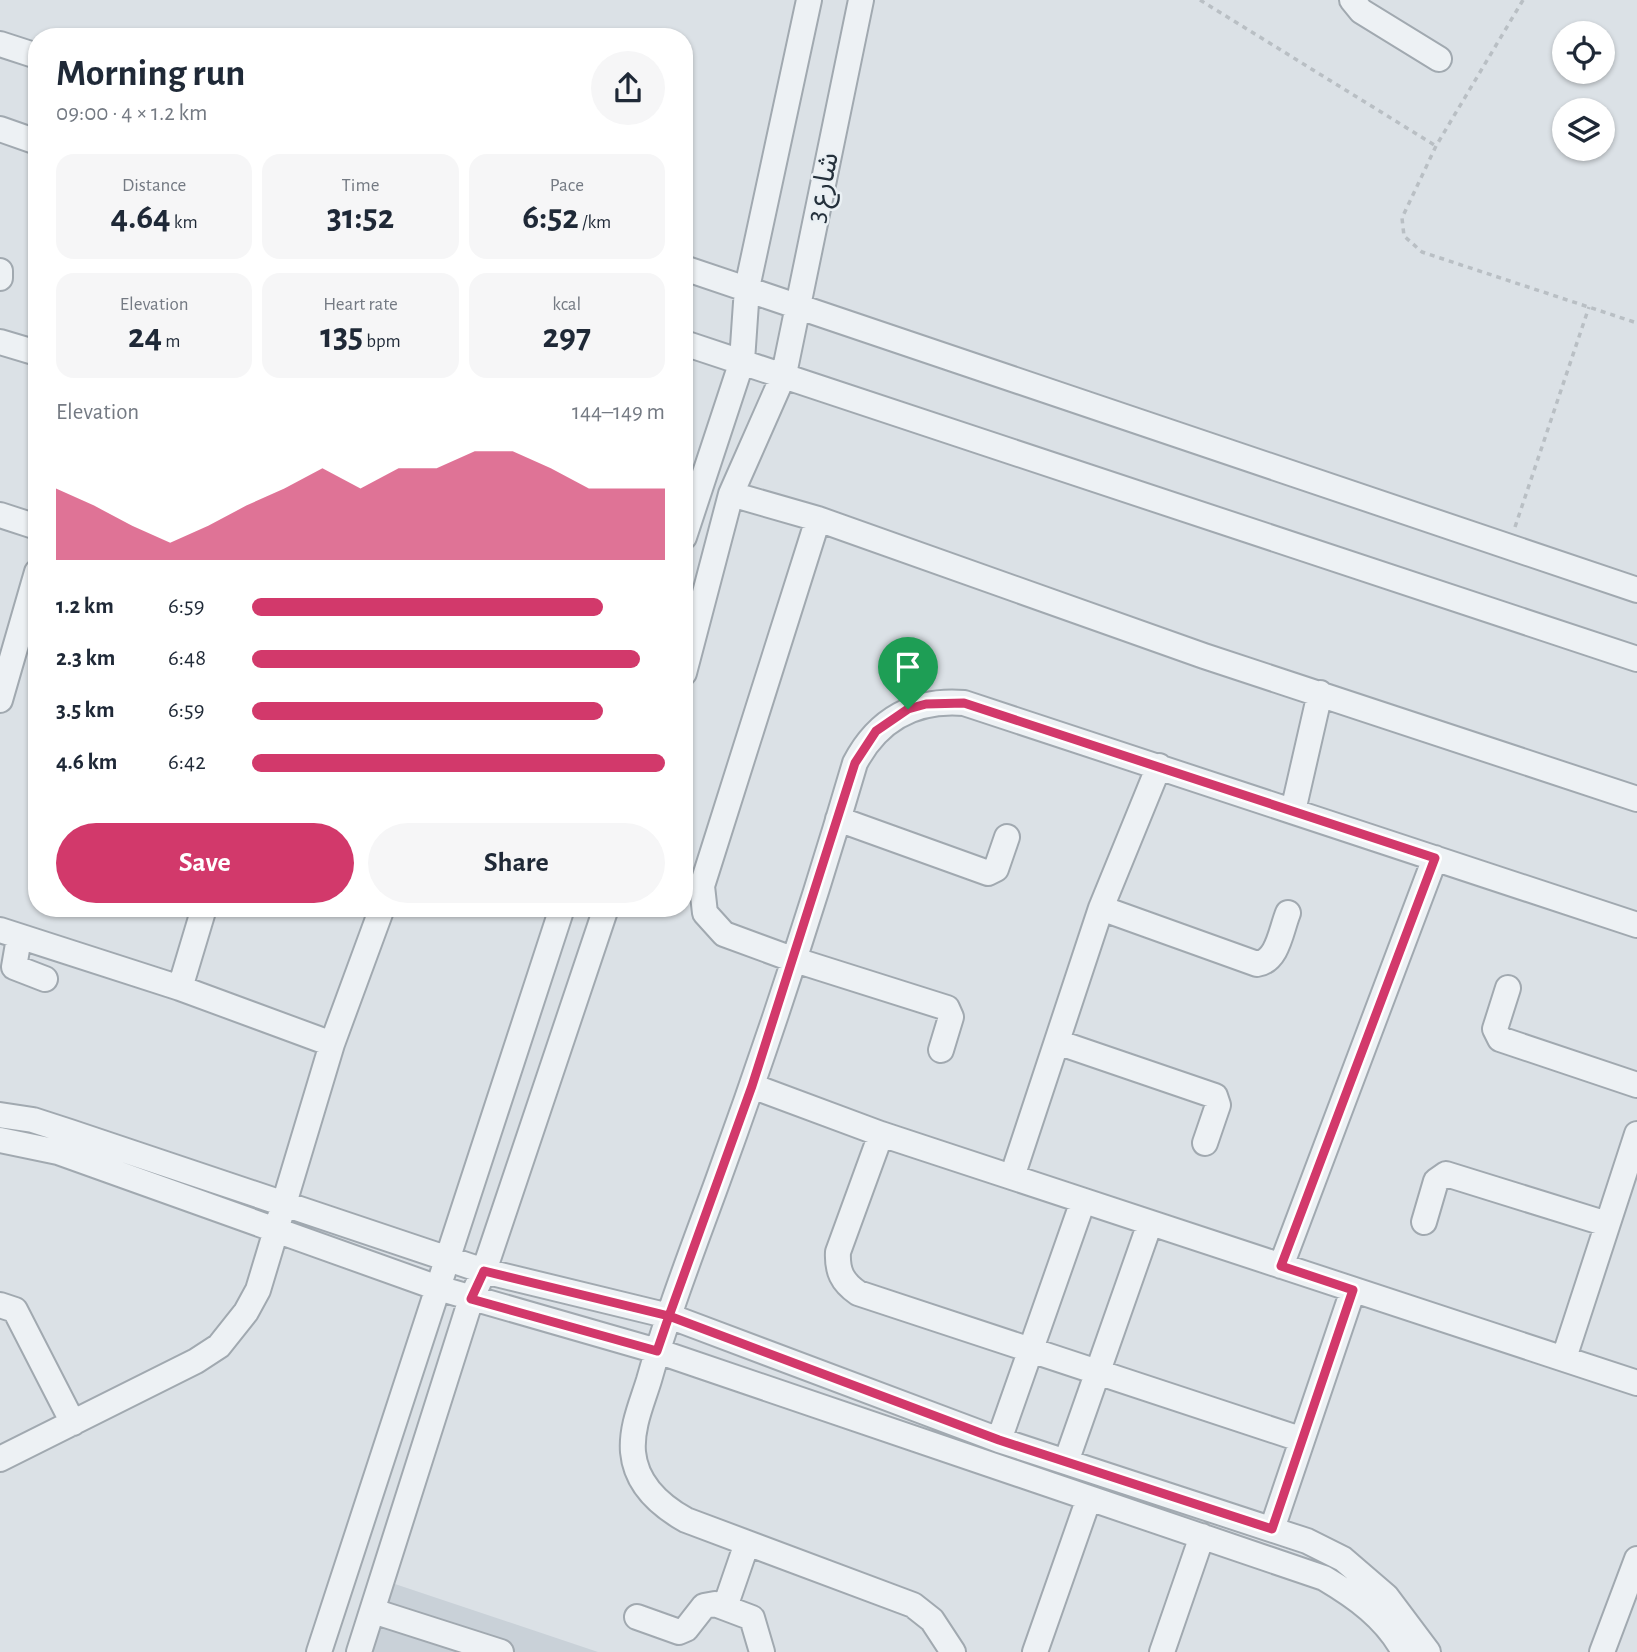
<!DOCTYPE html>
<html lang="en">
<head>
<meta charset="utf-8">
<style>
	body { margin:0; font-family:"Alegreya Sans","Noto Sans Arabic",sans-serif; background:#f6f6f7; color:#1f2937; height:100vh; display:flex; flex-direction:column; font-size:26px; white-space:nowrap }
	* { box-sizing:border-box; margin:0 }
	p { font-size:23px; color:#747a83 }
	.icon { flex:none; width:38px; height:38px; fill:none; stroke:currentColor; stroke-width:2; stroke-linecap:round; stroke-linejoin:round }
	.map { position:relative; flex:1; overflow:hidden }
	.details { position:absolute; left:28px; top:28px; width:665px; height:889px; display:flex; flex-direction:column; background:#fff; border-radius:28px; box-shadow:0 2px 5px #0004 }
	.details>* { flex:none }
	.controls { position:absolute; left:1552px; top:21px; display:grid; gap:14px }
	.controls a { display:grid; place-items:center; width:63px; height:63px; border-radius:50%; background:#fff; box-shadow:0 2px 5px #0004; font-size:35px }
	.pin { position:absolute; display:grid; place-items:center; width:60px; height:60px; color:#fff; margin:-72px -30px; border-radius:50% 50% 50% 0; rotate:-45deg; box-shadow:0 0 7px #0007 }
	.pin .icon { rotate:45deg }
	.round { display:grid; place-items:center; flex:none; width:74px; height:74px; border-radius:37px; background:#f6f6f7 }
	.overview { display:flex; align-items:center; justify-content:space-between; height:119px; padding:0 28px }
	h1 { font-size:38px; font-weight:700; line-height:52px }
	.figures { display:grid; grid-template-columns:repeat(3,1fr); gap:10px; height:119px; padding:7px 28px }
	.figures div { display:grid; align-content:center; border-radius:18px; background:#f6f6f7; text-align:center }
	.figures b { font-size:35px; font-weight:700 }
	.figures small { font-size:19px; font-weight:400 }
	.figures p { font-size:19px }
	.chart { height:196px; padding:14px 28px }
	.chart p { display:flex; justify-content:space-between }
	.chart svg { width:100%; height:126px; margin-top:7px; fill:#d2396b; opacity:.7 }
	.primary-button { display:flex; gap:14px; margin-top:auto; padding:14px 28px }
	.primary-button a { flex:1; height:80px; border-radius:42px; background:#d2396b; color:#fff; font-size:28px; font-weight:700; line-height:80px; text-align:center }
	.primary-button a+a { background:#f6f6f7; color:#1f2937 }
	ul { padding:0 28px; list-style:none; font-size:23px }
	li { display:grid; grid-template-columns:112px 84px 1fr; align-items:center; height:52px }
	li i { height:18px; border-radius:9px; background:#d2396b }
	.map>svg:first-child { display:block }
	.built { fill:#c9d1d8 }
	.lines { fill:none; stroke-linecap:round; stroke-linejoin:round }
	.minor-casing { stroke:#a1a9b0; stroke-width:28 }
	.path { stroke:#b9bfc4; stroke-width:3.5; stroke-dasharray:5 5; stroke-linecap:butt }
	.minor { stroke:#edf1f4; stroke-width:24 }
	.route-casing { stroke:#fff; stroke-width:14 }
	.route { stroke:#d2396b; stroke-width:9 }
	.labels { text-anchor:middle; stroke-width:5; stroke-linejoin:round; paint-order:stroke }
	.street-label { font-size:28px; fill:#25313c; stroke:#eaf0f4 }
</style>
</head>
<body>
<div class="map">
<svg width="1637" height="1652" viewBox="0 0 1637 1652">
	<rect width="100%" height="100%" fill="#dbe1e6"/>
	<path class="built" d="M392,1583L598,1652H369Z"/>
	<g class="lines">
		<defs>
			<path id="minor" d="M1352,0L1361,11L1439,59
				M0,44L37,56
				M0,129L37,142
				M684,268L1637,590
				M0,271V278
				M0,342L37,353
				M684,343L1637,659
				M731,494L818,519L1204,656L1637,799
				M0,515L37,527
				M818,519L702,886L705,913L724,934L792,959L947,1008L951,1017L941,1050
				M684,537L742,361L747,288L809,0
				M684,673L731,494L784,374L861,0
				M0,700L37,572
				M1293,811L1320,693
				M838,819L988,873L996,869L1007,837
				M1101,908L1257,964C1278,961 1281,930 1288,913
				M0,930L180,988L332,1044
				M19,938L14,967L45,979
				M180,988L204,908
				M1508,988L1495,1029L1500,1039L1637,1085
				M1057,1042L1215,1096L1218,1105L1205,1143
				M752,1086L881,1134L1637,1383
				M0,1115L33,1120L70,1132L484,1271L669,1316L999,1440L1307,1541L1343,1559L1386,1596L1428,1652
				M881,1134L838,1252C837,1271 842,1282 858,1293L1300,1439
				M0,1140L58,1152L438,1288L657,1351L1324,1578C1356,1597 1386,1618 1404,1652
				M1012,1177L1101,908L1159,766
				M1424,1222L1436,1181L1446,1174L1607,1224
				M1281,1266L1435,858
				M0,1305L15,1310L73,1423
				M1564,1358L1637,1134
				M999,1440L1083,1201
				M0,1459L196,1361L219,1346L246,1312L258,1290L332,1044L382,908
				M1066,1462L1150,1223
				M1272,1529L1353,1290
				M725,1607L747,1543
				M373,1611L501,1652
				M637,1617L679,1632L686,1629L704,1606L715,1604L752,1618L762,1652
				M319,1652L562,908
				M359,1652L471,1299L484,1271L606,908
				M953,1652L932,1620L913,1605L686,1520C659,1505 636,1484 633,1452C631,1427 642,1403 649,1380C668,1312 694,1246 718,1180C768,1043 814,903 855,763C878,719 915,699 964,703L1637,925
				M1035,1652L1089,1498
				M1162,1652L1202,1536
				M1602,1652L1637,1559"/>
		</defs>
		<use href="#minor" class="minor-casing"/>
		<path class="path" d="M1200,0L1436,146
			M1523,0L1436,146L1402,218L1404,236L1422,252L1637,323
			M1515,527L1589,307"/>
		<use href="#minor" class="minor"/>
	</g>
	<g class="lines">
		<defs>
			<path id="route" d="M908,709L876,731L855,763L752,1086L669,1316L484,1271L471,1299L657,1351L669,1316L999,1440L1272,1529L1353,1290L1281,1266L1435,858L964,703L926,704L908,709"/>
		</defs>
		<use href="#route" class="route-casing"/>
		<use href="#route" class="route"/>
	</g>
	<g class="labels">
		<g class="street-label">
			<text transform="translate(821 187) rotate(-78)" y="10">شارع 3</text>
		</g>
	</g>
</svg>
<div class="controls">
<a><svg class="icon" aria-label="locate" viewBox="0 0 24 24"><circle cx="12" cy="12" r="6"/><path d="M12 2v4M12 18v4M2 12h4M18 12h4"/></svg></a>
<a><svg class="icon" aria-label="layers" viewBox="0 0 24 24"><path d="M12 4l9 5-9 5-9-5zM3 14l9 5 9-5"/></svg></a>
</div>
<div class="pin" style="left:908px;top:709px;background:#1e9e55"><svg class="icon" aria-label="arrive" viewBox="0 0 24 24"><path d="M6 21V4h12l-3 4 3 4H6"/></svg></div>
<section class="details">
<div class="overview"><div><h1>Morning run</h1><p>09:00 · 4 × 1.2 km</p></div><a class="round"><svg class="icon" aria-label="share" viewBox="0 0 24 24"><path d="M12 15V3M7 8l5-5 5 5M5 13v7h14v-7"/></svg></a></div>
<div class="figures">
<div><p>Distance</p><b>4.64<small> km</small></b></div>
<div><p>Time</p><b>31:52</b></div>
<div><p>Pace</p><b>6:52<small> /km</small></b></div>
</div>
<div class="figures">
<div><p>Elevation</p><b>24<small> m</small></b></div>
<div><p>Heart rate</p><b>135<small> bpm</small></b></div>
<div><p>kcal</p><b>297</b></div>
</div>
<div class="chart"><p><span>Elevation</span>144–149 m</p>
<svg viewBox="0 0 160 44" preserveAspectRatio="none"><path d="M0 44V19L10 25L20 32L30 38L40 32L50 25L60 19L70 12L80 19L90 12L100 12L110 6L120 6L130 12L140 19L150 19L160 19V44z"/></svg>
</div>
<ul>
<li><b>1.2 km</b>6:59<i style="width:85%"></i></li>
<li><b>2.3 km</b>6:48<i style="width:94%"></i></li>
<li><b>3.5 km</b>6:59<i style="width:85%"></i></li>
<li><b>4.6 km</b>6:42<i style="width:100%"></i></li>
</ul>
<div class="primary-button"><a>Save</a><a>Share</a></div>
</section>
</div>
</body>
</html>
